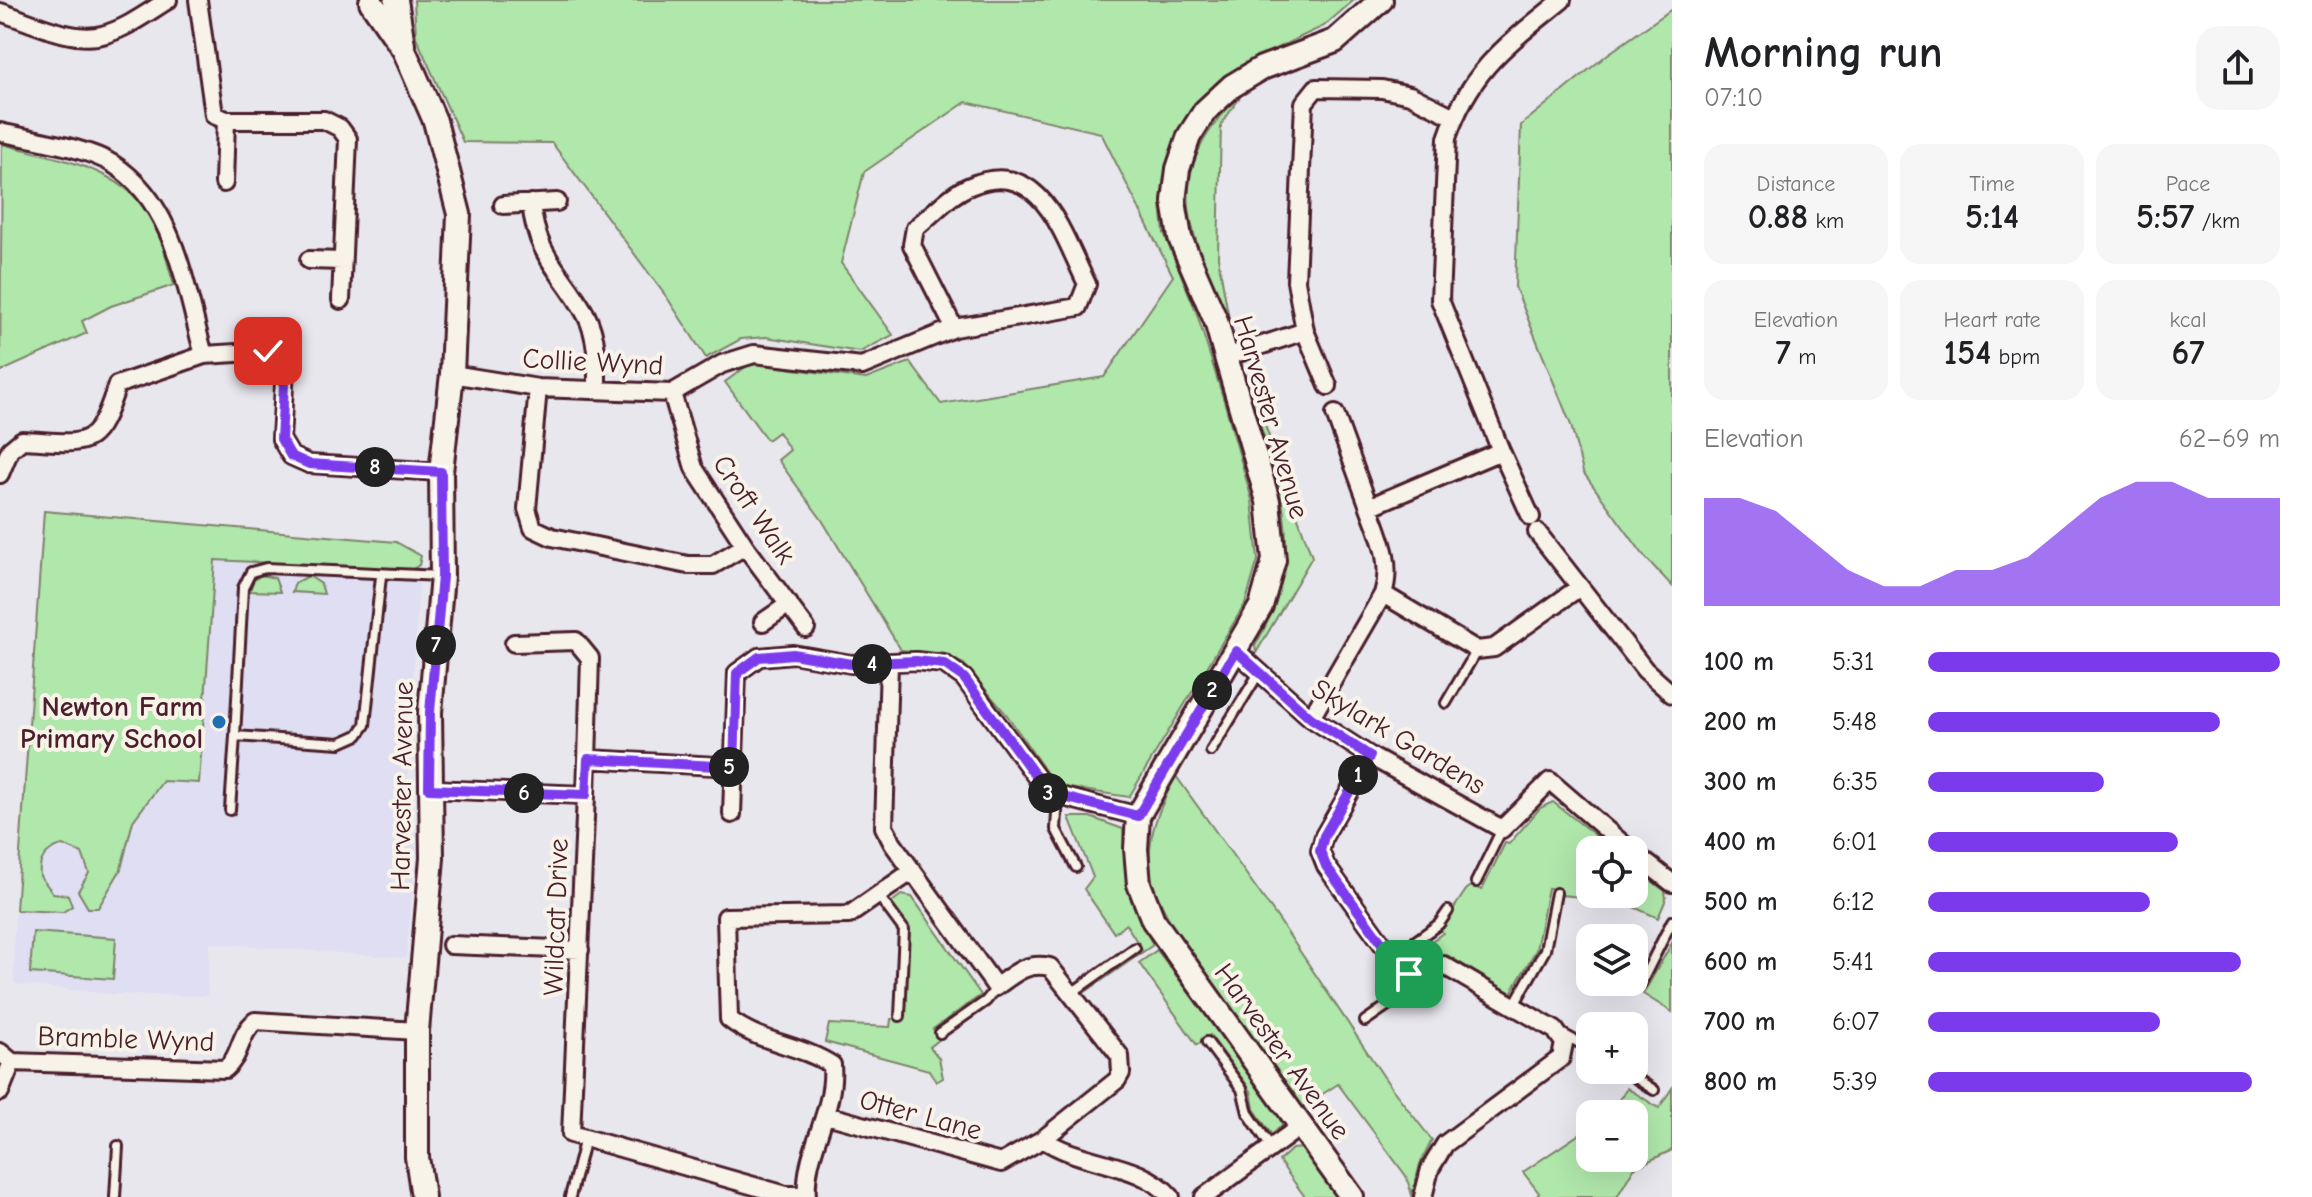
<!DOCTYPE html>
<html lang="en">
<head>
<meta charset="utf-8">
<style>
	body { margin:0; font-family:"Comic Neue",sans-serif; background:#f6f6f6; color:#202124; height:100vh; display:flex; flex-direction:column; font-size:30px; white-space:nowrap }
	* { box-sizing:border-box; margin:0 }
	p { font-size:26px; color:#757577 }
	.icon { flex:none; width:44px; height:44px; fill:none; stroke:currentColor; stroke-width:2; stroke-linecap:round; stroke-linejoin:round }
	.map { position:relative; flex:1; overflow:hidden }
	.drawer { display:flex; flex-direction:column; background:#fff; width:640px }
	.drawer>* { flex:none }
	.buttons { position:absolute; left:1576px; top:836px; display:grid; gap:16px }
	.buttons a { display:grid; place-items:center; width:72px; height:72px; border-radius:16px; background:#fff; box-shadow:0 8px 32px #0002; font-size:40px }
	.pin { position:absolute; display:grid; place-items:center; width:68px; height:68px; color:#fff; margin:-34px; border-radius:16px; box-shadow:0 4px 12px #0006 }
	.km { position:absolute; width:40px; height:40px; margin:-20px; border-radius:50%; background:#222; color:#fff; font-size:22px; line-height:40px; text-align:center }
	.round { display:grid; place-items:center; flex:none; width:84px; height:84px; border-radius:24px; background:#f6f6f6 }
	.head { display:flex; align-items:center; justify-content:space-between; height:136px; padding:0 32px }
	h1 { font-size:44px; font-weight:600; line-height:60px }
	.stats { display:grid; grid-template-columns:repeat(3,1fr); gap:12px; height:136px; padding:8px 32px }
	.stats div { display:grid; align-content:center; border-radius:20px; background:#f6f6f6; text-align:center }
	.stats b { font-size:34px; font-weight:600 }
	.stats small { font-size:22px; font-weight:400 }
	.stats p { font-size:22px }
	.chart { height:224px; padding:16px 32px }
	.chart p { display:flex; justify-content:space-between }
	.chart svg { width:100%; height:144px; margin-top:8px; fill:#7c3aed; opacity:.7 }
	ul { padding:0 32px; list-style:none; font-size:26px }
	li { display:grid; grid-template-columns:128px 96px 1fr; align-items:center; height:60px }
	li i { height:20px; border-radius:10px; background:#7c3aed }
	main { display:flex; flex:1; min-height:0 }
	.map>svg:first-child { display:block }
	.built { fill:#dfdef2 }
	.green { fill:#b0e7ab; stroke:#7d836b; stroke-width:2 }
	.lines { fill:none; stroke-linecap:round; stroke-linejoin:round }
	.lane-casing { stroke:#4a1f2b; stroke-width:14 }
	.street-casing { stroke:#4a1f2b; stroke-width:22 }
	.secondary-casing { stroke:#4a1f2b; stroke-width:28 }
	.lane { stroke:#f7f3e8; stroke-width:8 }
	.street { stroke:#f7f3e8; stroke-width:16 }
	.secondary { stroke:#f7f3e8; stroke-width:22 }
	.route-casing { stroke:#fff; stroke-width:16 }
	.route { stroke:#7c3aed; stroke-width:10 }
	.poi-dot { fill:#1f6fb2; stroke:#f7f3e8; stroke-width:3 }
	.labels { text-anchor:middle; stroke-width:8; stroke-linejoin:round; paint-order:stroke }
	.street-label { font-size:28px; fill:#4a1f2b; stroke:#f7f3e8 }
	.poi-label { font-size:28px; font-weight:bold; fill:#4a1f2b; stroke:#f7f3e8; text-anchor:end }
</style>
</head>
<body>
<main>
<div class="map">
<svg width="1672" height="1197" viewBox="0 0 1672 1197">
	<rect width="100%" height="100%" fill="#e9e7ee"/>
	<filter id="ink" filterUnits="userSpaceOnUse"><feTurbulence type="fractalNoise" baseFrequency=".0125" numOctaves="2"/><feDisplacementMap in="SourceGraphic" scale="16" xChannelSelector="R" yChannelSelector="G"/><feConvolveMatrix kernelMatrix="1 2 1 2 8 2 1 2 1" color-interpolation-filters="sRGB"/></filter>
	<g filter="url(#ink)">
		<path class="built" d="M44,511L396,542L421,556L407,766L416,850L406,958L210,943L207,996L111,994L14,984V934Z"/>
		<path class="green" d="M414,0H1354L1324,26L1251,60L1217,82L1180,130L1166,164L1161,204L1164,233L1196,311L1225,404L1252,500L1258,560L1245,604L1129,797L1062,787L1048,775L1007,715L964,664L943,655L901,650L822,520L778,460L790,450L778,432L767,440L725,382L747,366L758,364L866,379L910,362L941,404L1104,377L1173,276L1101,133L966,102L864,172L841,263L893,335L860,352L766,337L741,339L706,358L668,299L552,143L463,142L416,37Z
			M1672,9V586L1645,557L1583,472L1571,425L1515,287L1521,125L1608,54Z
			M1242,94L1221,125L1218,257L1230,325C1190,231 1156,175 1242,94Z
			M2,144C53,158 125,167 153,220C163,239 167,264 174,285L111,306L82,321L87,333L0,372Z
			M1249,380L1312,557L1256,653L1255,646C1311,548 1280,486 1247,386Z
			M44,511L396,542L421,556L419,565L411,570L215,560L199,783L163,781L133,821L121,869L98,908H88L78,891L89,873L82,853L63,845C46,849 38,860 40,876L53,893L68,895L72,906L63,912L16,910Z
			M261,575L275,578L280,592L250,591L253,581Z
			M309,576L321,584L324,594L292,592L295,583Z
			M1176,776L1279,920L1390,1086L1432,1140L1420,1164L1412,1195L1406,1176L1338,1084L1301,1108C1267,1059 1154,921 1150,870C1147,834 1160,806 1176,776Z
			M1553,802L1614,850H1590V894H1634V868L1665,891L1666,899L1658,918L1618,900L1560,895L1561,890L1548,888L1536,950L1511,993L1447,955L1416,964L1406,959L1443,933L1440,929L1466,890L1471,886L1482,890L1505,843L1509,844L1540,808Z
			M1069,817H1090L1123,829L1125,868L1131,900L1153,945L1084,993L1142,950L1126,924L1114,933L1084,889L1093,877Z
			M901,895L912,897L981,995L933,1029L940,1039L930,1047L939,1058L943,1078L936,1082L929,1070L825,1042L829,1024L890,1027L891,1019H904L907,931L888,905Z
			M33,932L116,938L113,979L30,973Z
			M1672,943V1012L1643,994Z
			M1157,950L1276,1109L1282,1125L1272,1135L1254,1109L1251,1091L1210,1035L1197,1045L1139,963Z
			M1627,1088L1659,1108L1672,1088V1150L1634,1168L1617,1197H1536L1539,1193L1523,1172L1590,1127V1158H1634V1114H1609Z
			M1303,1148L1308,1151L1339,1197H1305L1279,1161L1292,1149Z"/>
		<g class="lines">
			<defs>
				<path id="lane" d="M381,576L365,725L358,735L340,743L235,736L243,588L251,572L266,568L441,576
					M1446,703L1477,650
					M1211,751L1259,673
					M1058,796L1056,829L1076,867
					M230,810L235,736
					M1476,882L1502,829
					M878,895L904,930L900,1016
					M1393,957L1439,924L1448,911
					M1641,983L1672,921
					M1073,992L1135,948
					M1514,1005L1545,950L1556,893
					M1365,1021L1404,994L1409,974
					M940,1033L986,1001L996,988
					M1563,1034L1590,1049
					M1207,1042L1242,1089L1248,1113L1271,1147
					M1623,1070L1654,1090
					M115,1197L118,1146
					M570,1197L585,1138"/>
				<path id="street" d="M198,0L214,115L226,120H324L340,128L348,139L341,300
					M0,12C29,21 72,43 102,35C126,29 147,13 168,0
					M0,132C32,140 86,147 113,164C176,204 185,288 204,355
					M224,183L226,120
					M531,203C537,260 562,270 586,315C598,338 597,364 597,389
					M503,205L557,202
					M309,260L342,261
					M1226,357L1305,331
					M452,374L538,388L672,393L722,364L754,354L862,366L954,328L1078,307L1087,284C1062,234 1041,156 970,186C950,194 932,215 915,228L912,245L954,328
					M1328,386L1305,331L1296,281L1304,103L1316,88L1382,89L1410,95L1454,117
					M538,388L527,509L533,528L552,537L688,565H713L745,546
					M672,393L694,468L745,546L806,628
					M1335,414L1369,507
					M1501,451L1531,517
					M0,474L10,450L22,440C88,443 95,453 117,385L204,355L268,351L285,367L281,439L291,456L309,464L441,472
					M1537,532L1645,670L1672,694
					M1383,594L1477,650L1494,648L1577,589
					M763,622L789,604
					M514,643L576,641L590,658L586,795
					M1236,651L1311,718L1370,756L1502,829L1550,781L1630,850
					M889,664L884,827L893,844L996,987C1015,973 1026,962 1050,967L1120,1056L1121,1073L1117,1080L1043,1139
					M1311,718L1383,594C1393,563 1380,537 1369,507L1501,451L1440,300L1447,138C1471,68 1508,44 1562,0
					M1370,756L1324,836L1320,851L1326,866L1402,971L1417,977L1443,965L1555,1030L1564,1043L1561,1058L1445,1144L1430,1169L1423,1197
					M588,759L734,767
					M429,789L586,795L571,1134L786,1195H807
					M732,814L737,673L759,657L793,654L851,664L916,661L944,664L964,678L1048,793L1138,816
					M1634,853L1672,883
					M451,945L580,950
					M0,1052L12,1062L225,1069C242,1055 238,1036 255,1021L417,1031
					M0,1092L12,1062
					M826,1115L1001,1163L1043,1139C1082,1166 1140,1161 1171,1197
					M807,1197C803,1152 836,1111 832,1065C799,1044 759,1043 729,1019L726,917L849,915L911,872
					M1204,1197L1301,1126"/>
				<path id="secondary" d="M396,0L403,45
					M371,2L404,50L435,121L459,214L452,374L441,472L442,576L430,712L432,858L417,1031V1157L423,1197
					M1352,1197L1153,920L1139,884L1136,849L1138,816L1261,606L1274,560L1268,501L1226,357L1216,321L1180,238L1174,201L1178,169L1189,136L1205,111L1232,86L1262,68L1335,41L1381,0"/>
			</defs>
			<use href="#lane" class="lane-casing"/>
			<use href="#street" class="street-casing"/>
			<use href="#secondary" class="secondary-casing"/>
			<use href="#lane" class="lane"/>
			<use href="#street" class="street"/>
			<use href="#secondary" class="secondary"/>
		</g>
	</g>
	<g class="lines" filter="url(#ink)">
		<defs>
			<path id="route" d="M268,351L285,367L281,439L291,456L309,464L441,472L442,576L430,712L429,789L586,795L588,759L734,767L737,673L759,657L793,654L851,664L916,661L944,664L964,678L1048,793L1138,816L1236,651L1311,718L1370,756L1324,836L1320,851L1326,866L1402,971L1409,974"/>
		</defs>
		<use href="#route" class="route-casing"/>
		<use href="#route" class="route"/>
	</g>
	<circle class="poi-dot" cx="219" cy="722" r="8"/>
	<g class="labels">
		<g class="street-label">
			<text transform="translate(593 361) rotate(3)" y="10">Collie Wynd</text>
			<text transform="translate(1272 417) rotate(74)" y="10">Harvester Avenue</text>
			<text transform="translate(755 509) rotate(56)" y="10">Croft Walk</text>
			<text transform="translate(1399 736) rotate(31)" y="10">Skylark Gardens</text>
			<text transform="translate(401 786) rotate(-89)" y="10">Harvester Avenue</text>
			<text transform="translate(555 917) rotate(-88)" y="10">Wildcat Drive</text>
			<text transform="translate(126 1038) rotate(2)" y="10">Bramble Wynd</text>
			<text transform="translate(1283 1051) rotate(54)" y="10">Harvester Avenue</text>
			<text transform="translate(921 1114) rotate(15)" y="10">Otter Lane</text>
		</g>
		<g class="poi-label">
			<text x="203" y="716">Newton Farm<tspan x="203" dy="32">Primary School</tspan></text>
		</g>
	</g>
</svg>
<div class="buttons">
<a><svg class="icon" aria-label="locate" viewBox="0 0 24 24"><circle cx="12" cy="12" r="6"/><path d="M12 2v4M12 18v4M2 12h4M18 12h4"/></svg></a>
<a><svg class="icon" aria-label="layers" viewBox="0 0 24 24"><path d="M12 4l9 5-9 5-9-5zM3 14l9 5 9-5"/></svg></a>
<a>+</a>
<a>−</a>
</div>
<div class="pin" style="left:1409px;top:974px;background:#1e9e55"><svg class="icon" aria-label="arrive" viewBox="0 0 24 24"><path d="M6 21V4h12l-3 4 3 4H6"/></svg></div>
<div class="pin" style="left:268px;top:351px;background:#d93025"><svg class="icon" aria-label="check" viewBox="0 0 24 24"><path d="M5 12l5 5 9-10"/></svg></div>
<b class="km" style="left:1358px;top:775px">1</b>
<b class="km" style="left:1212px;top:690px">2</b>
<b class="km" style="left:1048px;top:793px">3</b>
<b class="km" style="left:872px;top:664px">4</b>
<b class="km" style="left:729px;top:767px">5</b>
<b class="km" style="left:524px;top:793px">6</b>
<b class="km" style="left:436px;top:645px">7</b>
<b class="km" style="left:375px;top:467px">8</b>
</div>
<section class="drawer">
<div class="head"><div><h1>Morning run</h1><p>07:10</p></div><a class="round"><svg class="icon" aria-label="share" viewBox="0 0 24 24"><path d="M12 15V3M7 8l5-5 5 5M5 13v7h14v-7"/></svg></a></div>
<div class="stats">
<div><p>Distance</p><b>0.88<small> km</small></b></div>
<div><p>Time</p><b>5:14</b></div>
<div><p>Pace</p><b>5:57<small> /km</small></b></div>
</div>
<div class="stats">
<div><p>Elevation</p><b>7<small> m</small></b></div>
<div><p>Heart rate</p><b>154<small> bpm</small></b></div>
<div><p>kcal</p><b>67</b></div>
</div>
<div class="chart"><p><span>Elevation</span>62–69 m</p>
<svg viewBox="0 0 160 44" preserveAspectRatio="none"><path d="M0 44V11L10 11L20 15L30 24L40 33L50 38L60 38L70 33L80 33L90 29L100 20L110 11L120 6L130 6L140 11L150 11L160 11V44z"/></svg>
</div>
<ul>
<li><b>100 m</b>5:31<i style="width:100%"></i></li>
<li><b>200 m</b>5:48<i style="width:83%"></i></li>
<li><b>300 m</b>6:35<i style="width:50%"></i></li>
<li><b>400 m</b>6:01<i style="width:71%"></i></li>
<li><b>500 m</b>6:12<i style="width:63%"></i></li>
<li><b>600 m</b>5:41<i style="width:89%"></i></li>
<li><b>700 m</b>6:07<i style="width:66%"></i></li>
<li><b>800 m</b>5:39<i style="width:92%"></i></li>
</ul>
</section>
</main>
</body>
</html>
